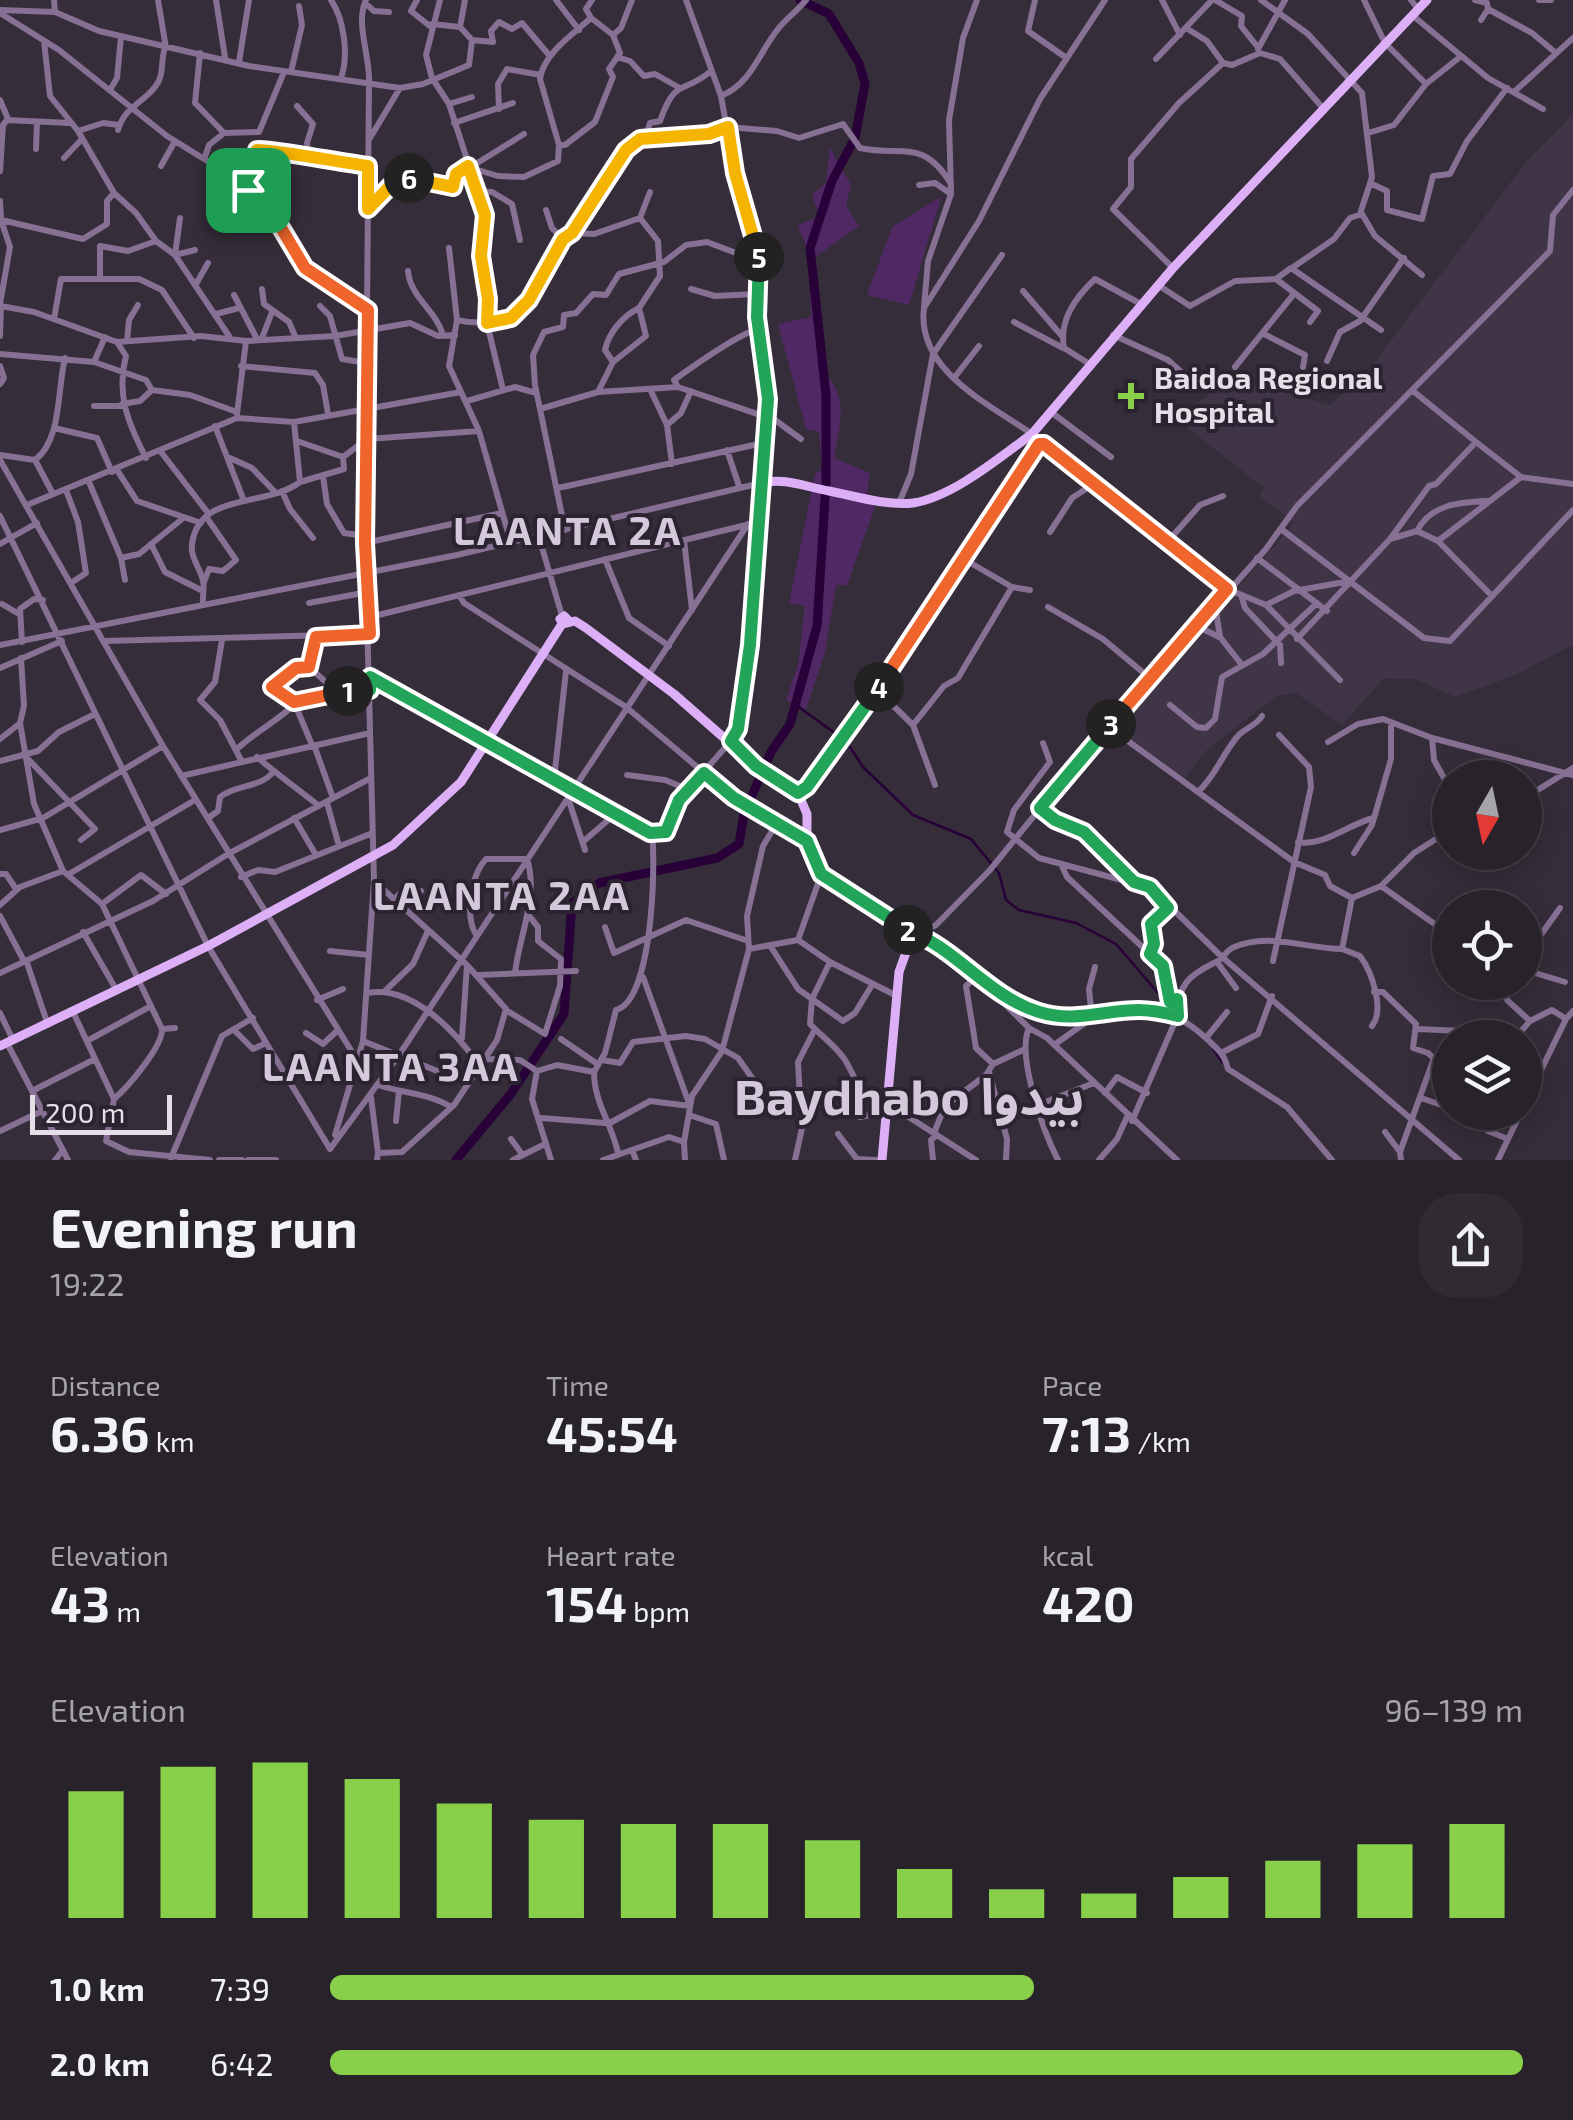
<!DOCTYPE html>
<html lang="en">
<head>
<meta charset="utf-8">
<style>
	body { margin:0; font-family:"Exo 2","Noto Sans Arabic",sans-serif; background:#302a33; color:#f1f3f6; height:100vh; display:flex; flex-direction:column; font-size:38px; white-space:nowrap }
	* { box-sizing:border-box; margin:0 }
	p { font-size:32px; color:#a5a4a9 }
	.icon { flex:none; width:55px; height:55px; fill:none; stroke:currentColor; stroke-width:2; stroke-linecap:round; stroke-linejoin:round }
	.map { position:relative; height:1160px; overflow:hidden }
	.side { display:flex; flex-direction:column; background:#28222b; flex:1 }
	.side>* { flex:none }
	.needle { width:65px; rotate:189deg }
	.tools { position:absolute; left:1432px; top:760px; display:grid; gap:20px }
	.tools a { display:grid; place-items:center; width:110px; height:110px; border-radius:50%; background:#28222b; box-shadow:0 5px 25px #0003,0 0 0 2px #443f47; font-size:50px }
	.scale { position:absolute; left:30px; bottom:25px; width:142px; box-sizing:border-box; padding-left:10px; border:5px solid #e5e0e8; border-top:0; font-size:28px; line-height:35px; white-space:nowrap; color:#e5e0e8; -webkit-text-stroke:8px #2b232f; paint-order:stroke }
	.pin { position:absolute; display:grid; place-items:center; width:85px; height:85px; color:#fff; margin:-42px; border-radius:20px; box-shadow:0 5px 15px #0006 }
	.km { position:absolute; width:50px; height:50px; margin:-25px; border-radius:50%; background:#222; color:#fff; font-size:28px; line-height:50px; text-align:center }
	.round { display:grid; place-items:center; flex:none; width:105px; height:105px; border-radius:40px; background:#302a33 }
	.head { display:flex; align-items:center; justify-content:space-between; height:170px; padding:0 50px }
	h1 { font-size:55px; font-weight:700; line-height:75px }
	.figures { display:grid; grid-template-columns:repeat(3,1fr); gap:15px; height:170px; padding:10px 50px }
	.figures div { display:grid; align-content:center }
	.figures b { font-size:50px; font-weight:700 }
	.figures small { font-size:28px; font-weight:400 }
	.figures p { font-size:28px }
	.chart { height:280px; padding:20px 50px }
	.chart p { display:flex; justify-content:space-between }
	.chart svg { width:100%; height:180px; margin-top:10px; stroke:#88cf4a; stroke-width:6 }
	ul { padding:0 50px; list-style:none; font-size:32px }
	li { display:grid; grid-template-columns:160px 120px 1fr; align-items:center; height:75px }
	li i { height:25px; border-radius:12px; background:#88cf4a }
	.map>svg:first-child { display:block }
	.built { fill:#403547 }
	.green { fill:#502864 }
	.lines { fill:none; stroke-linecap:round; stroke-linejoin:round }
	.stream { stroke:#280139; stroke-width:2.5 }
	.river { stroke:#280139; stroke-width:9 }
	.minor { stroke:#867093; stroke-width:6 }
	.major { stroke:#ddaff7; stroke-width:9 }
	.split-1-casing { stroke:#fff; stroke-width:20 }
	.split-2-casing { stroke:#fff; stroke-width:20 }
	.split-3-casing { stroke:#fff; stroke-width:20 }
	.split-4-casing { stroke:#fff; stroke-width:20 }
	.split-5-casing { stroke:#fff; stroke-width:20 }
	.split-6-casing { stroke:#fff; stroke-width:20 }
	.split-7-casing { stroke:#fff; stroke-width:20 }
	.split-1 { stroke:#f0652b; stroke-width:12 }
	.split-2 { stroke:#22a559; stroke-width:12 }
	.split-3 { stroke:#22a559; stroke-width:12 }
	.split-4 { stroke:#f0652b; stroke-width:12 }
	.split-5 { stroke:#22a559; stroke-width:12 }
	.split-6 { stroke:#f5b400; stroke-width:12 }
	.split-7 { stroke:#f5b400; stroke-width:12 }
	.poi-dot { fill:#88cf4a; stroke:#2b232f; stroke-width:4 }
	.labels { text-anchor:middle; stroke-width:8; stroke-linejoin:round; paint-order:stroke }
	.poi-label { font-size:30px; font-weight:bold; fill:#e5e0e8; stroke:#2b232f; text-anchor:start }
	.district-label { font-size:40px; font-weight:bold; letter-spacing:2.5px; fill:#d4c9da; stroke:#2b232f }
	.town-label { font-size:50px; font-weight:bold; fill:#d4c9da; stroke:#2b232f }
</style>
</head>
<body>
<div class="map">
<svg width="1573" height="1160" viewBox="0 0 1573 1160">
	<rect width="100%" height="100%" fill="#352d39"/>
	<path class="built" d="M1573,114V645L1515,675L1455,697L1415,679L1384,678L1342,725L1296,693L1276,696L1207,750L1184,779L1116,728L1294,523L1259,495L1264,488L1177,419L1221,385L1264,387L1330,405L1368,371L1526,162Z"/>
	<path class="green" d="M830,148L851,185L846,206L859,226L815,257L827,376C849,399 839,429 834,458L870,473L867,493L875,507L847,585H836L825,652L806,709L786,700L798,665L805,606L789,603L815,474L822,469L819,432L806,429L778,324L811,317L809,254L798,225L820,216L812,195L826,183Z
		M941,197L909,305L867,295L892,227Z"/>
	<g class="lines">
		<path class="stream" d="M797,701L800,708L839,736
			M846,741L863,767L913,815L971,839L999,873L1006,900L1019,910L1076,923L1116,944L1165,1001
			M1213,1049L1223,1063"/>
		<path class="river" d="M456,1160L510,1095L564,1014L572,903L599,883L717,858L739,844L744,814L771,752L790,724L817,626L826,483V395L810,248L832,181L855,138L865,84L859,63L829,14L800,0"/>
		<path class="minor" d="M54,0L55,12
			M158,0L166,48
			M216,0L225,57
			M331,0C344,19 349,55 341,78
			M366,0C355,23 370,55 369,81
			M417,0L411,11L431,27
			M440,0L426,55L432,78L449,104L485,215L481,256L488,299L487,323L503,390
			M556,0L579,30
			M1035,0L1028,31L1065,57
			M1162,0L1180,35
			M1215,0L1242,16L1241,26L1256,45
			M1261,0L1308,34L1362,93L1372,177L1360,214
			M1364,0L1385,43L1426,84
			M1411,0L1418,9
			M1475,0L1487,3L1488,9L1532,33L1556,53
			M1539,0H1551
			M365,3L374,11L389,12
			M0,10L55,12L99,31L249,66L400,88L423,84L469,65L472,40L460,27
			M0,13L59,50L167,136L233,177L264,202L305,268L367,310
			M1412,15L1488,78L1543,109
			M591,18L586,9L592,0
			M1481,20L1488,9
			M432,24L460,27L465,0
			M1186,28L1207,41L1223,63
			M472,40L493,42L491,31L499,22L512,29L522,23L549,55
			M44,41L50,96L78,131L114,193L136,213L156,241L175,255L229,336
			M1258,49L1285,0
			M200,53L195,103L224,133L259,132L284,72
			M617,57L630,61L644,76L655,74L678,87
			M1156,59L1212,0
			M239,62L249,0
			M291,72L302,25L299,6
			M110,90L117,78L121,37
			M1514,92L1573,38
			M721,96C752,83 758,54 778,29C786,19 797,11 806,0
			M0,100L8,119L3,125L0,171
			M449,104L472,97
			M297,106L313,124L307,143L309,160L368,166
			M499,109L498,84L507,69L541,75
			M7,120L69,123
			M454,123L513,103
			M118,130C125,106 143,103 155,87C165,75 160,61 165,48
			M78,131L103,123L119,125
			M1368,133L1394,125L1426,84L1460,57
			M646,137L650,123L660,121C676,76 683,95 711,71
			M370,138L400,88
			M559,145L540,79C543,54 573,34 591,18L613,35
			M36,149L37,122
			M205,157L209,145L224,133
			M64,158L81,140
			M474,165L524,134
			M161,166L175,141
			M1370,183L1387,191V210L1422,219L1433,176L1450,174L1467,141L1507,88
			M919,185L935,183L951,194L928,261L924,307
			M477,191L492,192L512,204L520,240
			M951,194L949,120L963,38L977,0
			M0,201L1,220
			M228,203L247,194L257,150L309,160
			M368,209L396,180L413,177L453,187L455,174L468,167L498,176L524,177L558,161L559,145H565L595,122L613,77L609,69L620,53L613,35L621,28L632,0
			M546,210L552,228L563,239
			M180,218L175,255L195,250
			M640,218L650,192
			M572,233L594,234L640,218L658,241L660,276L639,308L646,336L613,362L598,392
			M449,248L457,320
			M1173,268L1113,209L1131,187V159L1179,103L1223,63L1232,65L1260,53L1280,59L1322,107
			M1292,268L1334,239L1350,218L1362,214L1375,236L1422,275
			M408,271C410,297 436,310 443,335
			M100,278V246L128,251L156,241
			M1276,279L1318,311L1310,322
			M196,284L208,263
			M1158,285L1190,306L1235,281L1276,279L1291,268L1381,330
			M262,289L264,304L289,322L295,336
			M691,289L715,296L757,294
			M1023,291L1061,335
			M234,295L257,339
			M0,304L10,247L1,220L83,239L107,224V201L114,193
			M0,306L34,312L117,342L201,336L246,341L335,336L410,323L438,336L455,335
			M320,306L330,316L342,359L367,363
			M216,314L239,308
			M54,319L61,279H139L162,290L194,338
			M1014,322L1063,348
			M1264,334L1305,355L1303,367
			M1113,335L1168,360L1192,382
			M0,336L1,307
			M262,338L272,312
			M127,341L129,320L138,305
			M117,342L126,356C116,395 128,423 146,458
			M0,354L94,362L146,380L152,390L190,395L237,412
			M1327,361L1340,332L1360,321L1404,258
			M94,362L105,337
			M613,362L605,350C609,332 623,316 639,308
			M1088,363L1064,348C1059,320 1075,298 1095,279L1141,304
			M0,366L4,378L0,384
			M241,366L315,373L323,385L328,414
			M1235,367L1293,295
			M954,378L979,346
			M678,387L674,380C692,367 739,333 759,329
			M650,389L667,425
			M1413,391L1476,442
			M467,401L515,387L536,393
			M122,404L140,401L152,390
			M94,406H122
			M540,409L598,392L678,387L775,420L801,439
			M1051,412L1111,457
			M237,414L246,341
			M215,426L244,501
			M54,428L97,438L112,472
			M1032,434C989,404 916,370 924,308L979,221L1040,99L1105,0
			M297,441L343,457
			M727,450L739,486
			M161,452L208,513
			M0,455L35,460L53,494
			M230,458L252,468L276,493
			M0,460L163,746L357,1060
			M35,460C62,440 57,390 65,358
			M672,464L667,425L681,413L691,391
			M117,470L137,501L201,523
			M323,476L327,504L344,533L365,536
			M89,482L121,558L125,580
			M300,482L344,469L343,457L367,439L479,431
			M558,488L763,443
			M66,490L78,522L86,573L71,583
			M282,491L290,509L313,538
			M899,503L911,474L933,354L1002,255
			M27,505L237,418L294,422L461,392
			M0,516L208,946L330,1149L399,1055L748,524
			M1281,529L1424,638L1450,641L1573,510
			M565,530L535,385L533,355L544,332L563,327L564,315L576,313L593,294L606,295L619,274L664,262L686,245L707,242L760,262
			M1417,531C1431,504 1460,502 1488,501
			M1050,532L1072,498L1095,483
			M539,537L562,616
			M1390,539L1417,531L1438,541L1492,596
			M684,540L692,610
			M1169,540L1200,505L1223,496
			M1438,541L1521,477
			M365,543L502,513
			M511,543L479,431L449,366L457,320C523,335 540,285 565,235L572,233L626,149L640,139L709,134L728,127L777,131L799,138L843,124L860,148C903,157 923,138 951,184
			M0,544L37,523
			M151,544L165,572L201,590
			M121,558L139,554L182,519
			M962,558L1012,587
			M1257,558L1327,611
			M605,559L629,618L669,646
			M204,582L209,569L223,571L236,560L207,518
			M459,595L464,603L626,707L734,798L806,841
			M1242,598L1245,608L1280,645L1281,663
			M309,603L368,592
			M2,604L19,614
			M1215,604L1220,637L1242,665
			M203,605C202,597 205,587 203,581C201,569 190,558 192,544C199,491 266,508 300,482L294,422
			M1266,605L1294,591L1350,581
			M1048,607L1103,639L1152,680
			M370,617L746,525
			M1197,626L1219,637
			M1297,639L1390,539L1429,486L1436,484L1476,442L1521,477L1573,484
			M222,640L215,682L200,700L220,720L241,760
			M105,641L369,634
			M22,642L20,609L34,599L43,600
			M0,645L457,555L761,483L769,399L757,317L756,238L735,173L721,96L686,0
			M21,658L24,706L20,723L34,804L63,871L102,904L162,1029L175,1028
			M309,667L317,637
			M0,668L62,641
			M371,677L650,833L666,832L679,800L730,742
			M877,690L913,725L935,785
			M294,702L337,692L371,690
			M1170,705L1197,727L1206,728L1215,719L1222,677L1263,654L1317,603
			M1111,724L1121,736L1294,862L1325,875L1330,886L1352,898
			M913,725L944,686L958,678L1012,587L1030,590
			M1432,738L1434,760L1450,789
			M0,739L19,724
			M1328,742L1358,724L1383,719L1432,738L1573,775
			M1043,743L1050,762L1014,810L1007,832L1039,858L1133,883
			M312,745L294,702L272,687L295,668L309,667L337,692
			M314,745L333,798
			M236,750C255,732 276,722 295,704
			M257,757C278,775 299,790 319,806
			M29,760L95,829L81,840
			M0,761L38,751L59,732L95,714
			M627,775L665,780L689,790
			M181,776L370,733
			M554,779L566,671
			M1198,792C1216,775 1222,755 1237,737C1244,728 1255,727 1262,716
			M798,793L807,787L877,690L1039,444L1186,552L1227,589L1266,605L1340,680
			M568,798L585,850
			M1525,798L1573,768
			M327,803L339,846
			M1041,808C1054,819 1068,822 1082,831C1108,848 1118,878 1150,887L1222,957L1459,1160
			M208,818L218,811L220,797C238,783 260,789 274,771
			M294,818L316,855
			M0,830L43,818L163,746
			M1449,831L1446,814L1450,795
			M585,840L614,815
			M1298,842C1323,847 1347,825 1373,818
			M1354,853L1372,825L1391,759V723
			M1062,866L1067,877L1163,966L1170,1002L1161,1013
			M0,874H6L16,889
			M69,874L195,800
			M241,877L258,870L275,872L370,834
			M374,881L467,965L462,1038
			M1381,886L1450,935
			M394,900L404,889L421,891
			M102,904L141,875L166,894
			M0,905L20,887L63,871
			M0,916L24,961
			M605,927L614,953L686,920L748,941
			M83,932L117,991
			M918,934L936,925L990,870L1091,746L1266,549L1297,506L1550,251L1553,215L1573,190
			M919,934L948,948L1029,1028L1047,1038L1177,1160
			M477,936C464,918 471,875 486,859H527C539,896 519,936 515,973
			M798,940L830,962L897,996
			M798,940L821,875
			M771,947L798,989L812,999L810,1024C820,1035 837,1047 845,1060C860,1084 855,1096 890,1103
			M749,949L798,940
			M1342,949L1360,956C1372,972 1385,1010 1372,1026
			M330,951L369,955
			M1150,954L1154,944L1151,923L1167,907
			M1435,957L1439,931
			M1525,957L1560,908
			M26,960L48,1025
			M1273,961L1311,787L1309,767L1279,735
			M830,962L812,999L843,1021L855,1013L872,985
			M1217,962L1236,988
			M1525,970L1565,982
			M0,973L153,901L228,854L369,779
			M479,975L576,971
			M978,975L966,986L976,1048L993,1064
			M1497,982L1508,1001L1530,1021
			M385,991L413,964L427,933
			M1374,992H1383L1416,1024L1413,1048L1428,1053L1450,1073
			M368,993C412,985 456,1032 478,1064
			M1002,997C1031,1009 1059,1018 1091,1018C1143,1016 1163,998 1207,1039C1218,1050 1224,1053 1228,1069L1287,1107L1332,1160
			M317,1000L343,989
			M506,1010L545,1034L560,986L561,959L538,941V927L529,916
			M0,1013L13,1040
			M74,1014L114,1099L106,1141L129,1152L210,1160
			M1029,1028C1016,1056 1044,1133 1058,1160
			M1418,1029L1462,1031L1477,1023L1518,1035L1530,1021L1552,1010L1566,1019L1573,1011
			M235,1031L253,1049L266,1043
			M306,1033L323,1044L338,1030
			M1206,1038L1227,1012
			M561,1039L596,1063
			M87,1041L151,1006
			M363,1041L467,1083
			M7,1043L68,1160
			M1054,1045L1092,1018L1089,989L1095,967
			M1223,1052L1258,1034L1272,996
			M486,1059L520,1060L537,1071
			M602,1060L620,1063L633,1042L686,1036L705,1039L738,1058L762,1092L800,1099
			M537,1071L557,1065L594,1072C594,1103 612,1124 618,1153
			M537,1071L532,1099L551,1160
			M594,1072L605,1053L616,1010C652,1001 656,869 652,833
			M989,1072L1007,1139L1006,1160
			M378,1085C405,1094 429,1093 451,1107
			M32,1091L95,1059
			M1105,1093L1117,1077L1147,1093
			M371,1097L378,1153
			M1421,1098L1450,1108
			M114,1099C128,1087 163,1046 162,1029
			M800,1099L798,1062L815,1029
			M1058,1101L1071,1125
			M1525,1103L1566,1019
			M1038,1105L1094,1083
			M1479,1112L1488,1131L1508,1139
			M689,1115L716,1124L724,1160
			M541,1118L605,1123
			M396,1121L399,1091
			M1132,1121L1178,1015C1177,986 1189,975 1214,963C1222,960 1225,952 1232,948C1268,931 1306,949 1342,949L1352,898L1381,886L1414,853L1450,830
			M608,1124L650,1101L690,1106L643,977
			M0,1131L42,1111
			M1385,1132L1400,1152
			M934,1133L945,1106L986,1075L993,1064L1023,1050
			M838,1134L857,1159L876,1160
			M335,1135L363,1041L374,880L365,543L369,84
			M511,1139L522,1154
			M632,1150L636,1160
			M171,1158L222,1036L253,1018
			M55,1160L63,1150
			M219,1160H242
			M248,1160H276
			M377,1160L378,1153L402,1152L454,1105L497,1040L506,1009L467,965
			M513,1160L545,1144
			M603,1160L669,1137L684,1142
			M685,1160L684,1142L692,1096L722,1051L749,949L747,916L763,846L777,823
			M795,1160L808,1101L860,1117L889,1111L907,1116L976,1160
			M933,1160L931,1140L937,1135
			M1099,1160L1117,1139L1127,1117
			M1401,1160L1400,1152L1434,1058
			M1498,1160L1521,1112"/>
		<path class="major" d="M568,620L564,616L560,619L563,624L575,621L586,628L674,694L756,766L798,793L807,814V841L821,875L918,934L909,944L899,972L882,1160
			M731,741C752,710 759,530 761,483C784,477 806,487 829,491C855,496 886,506 913,503C953,497 1000,457 1032,434L1173,268L1427,0
			M0,1046L208,946L393,845L461,782L562,624"/>
	</g>
	<g class="lines">
		<defs>
			<path id="split-1" d="M248,190L271,211L305,268L368,310L365,543L370,634L316,637L309,667L296,668L272,687L294,702L348,691"/>
			<path id="split-2" d="M348,691L370,690V677L650,833L666,832L679,800L704,773L734,798L807,841L821,874L908,930"/>
			<path id="split-3" d="M908,930C958,950 988,996 1039,1012C1074,1023 1105,1010 1139,1010C1152,1010 1166,1013 1178,1016L1177,999L1170,1002L1163,966L1150,954L1154,944L1151,924L1168,908L1150,887L1134,882L1084,832L1055,820L1040,808L1111,724"/>
			<path id="split-4" d="M879,687L1039,444H1044L1227,589L1111,724"/>
			<path id="split-5" d="M759,257L757,317L768,399L750,645L738,729L731,741L756,766L798,793L807,787L879,687"/>
			<path id="split-6" d="M409,178L453,187L456,174L468,166L485,215L481,256L488,299L487,323L511,318L529,300L563,239L572,233L626,150L640,139L709,134L728,127L735,173L759,257"/>
			<path id="split-7" d="M248,190L257,150C264,148 351,164 368,166V209L396,180L409,178"/>
		</defs>
		<use href="#split-1" class="split-1-casing"/>
		<use href="#split-2" class="split-2-casing"/>
		<use href="#split-3" class="split-3-casing"/>
		<use href="#split-4" class="split-4-casing"/>
		<use href="#split-5" class="split-5-casing"/>
		<use href="#split-6" class="split-6-casing"/>
		<use href="#split-7" class="split-7-casing"/>
		<use href="#split-1" class="split-1"/>
		<use href="#split-2" class="split-2"/>
		<use href="#split-3" class="split-3"/>
		<use href="#split-4" class="split-4"/>
		<use href="#split-5" class="split-5"/>
		<use href="#split-6" class="split-6"/>
		<use href="#split-7" class="split-7"/>
	</g>
	<path class="poi-dot" d="M1126 381h10v10h10v10h-10v10h-10v-10h-10v-10h10z"/>
	<g class="labels">
		<g class="poi-label">
			<text x="1154" y="389">Baidoa Regional<tspan x="1154" dy="34">Hospital</tspan></text>
		</g>
		<g class="district-label">
			<text x="568" y="545">LAANTA 2A</text>
			<text x="502" y="910">LAANTA 2AA</text>
			<text x="391" y="1081">LAANTA 3AA</text>
		</g>
		<g class="town-label">
			<text x="909" y="1115">Baydhabo بيدوا</text>
		</g>
	</g>
</svg>
<div class="tools">
<a><svg class="needle" viewBox="-14 -14 28 28"><path d="M0-13l5 13h-10z" fill="#e53935"/><path d="M0 13l5-13h-10z" fill="#a5a4a9"/></svg></a>
<a><svg class="icon" aria-label="locate" viewBox="0 0 24 24"><circle cx="12" cy="12" r="6"/><path d="M12 2v4M12 18v4M2 12h4M18 12h4"/></svg></a>
<a><svg class="icon" aria-label="layers" viewBox="0 0 24 24"><path d="M12 4l9 5-9 5-9-5zM3 14l9 5 9-5"/></svg></a>
</div>
<div class="scale">200 m</div>
<div class="pin" style="left:248px;top:190px;background:#1e9e55"><svg class="icon" aria-label="arrive" viewBox="0 0 24 24"><path d="M6 21V4h12l-3 4 3 4H6"/></svg></div>
<b class="km" style="left:348px;top:691px">1</b>
<b class="km" style="left:908px;top:930px">2</b>
<b class="km" style="left:1111px;top:724px">3</b>
<b class="km" style="left:879px;top:687px">4</b>
<b class="km" style="left:759px;top:257px">5</b>
<b class="km" style="left:409px;top:178px">6</b>
</div>
<section class="side">
<div class="head"><div><h1>Evening run</h1><p>19:22</p></div><a class="round"><svg class="icon" aria-label="share" viewBox="0 0 24 24"><path d="M12 15V3M7 8l5-5 5 5M5 13v7h14v-7"/></svg></a></div>
<div class="figures">
<div><p>Distance</p><b>6.36<small> km</small></b></div>
<div><p>Time</p><b>45:54</b></div>
<div><p>Pace</p><b>7:13<small> /km</small></b></div>
</div>
<div class="figures">
<div><p>Elevation</p><b>43<small> m</small></b></div>
<div><p>Heart rate</p><b>154<small> bpm</small></b></div>
<div><p>kcal</p><b>420</b></div>
</div>
<div class="chart"><p><span>Elevation</span>96–139 m</p>
<svg viewBox="0 0 160 44" preserveAspectRatio="none"><path d="M5 44V13M15 44V7M25 44V6M35 44V10M45 44V16M55 44V20M65 44V21M75 44V21M85 44V25M95 44V32M105 44V37M115 44V38M125 44V34M135 44V30M145 44V26M155 44V21"/></svg>
</div>
<ul>
<li><b>1.0 km</b>7:39<i style="width:59%"></i></li>
<li><b>2.0 km</b>6:42<i style="width:100%"></i></li>
</ul>
</section>
</body>
</html>
